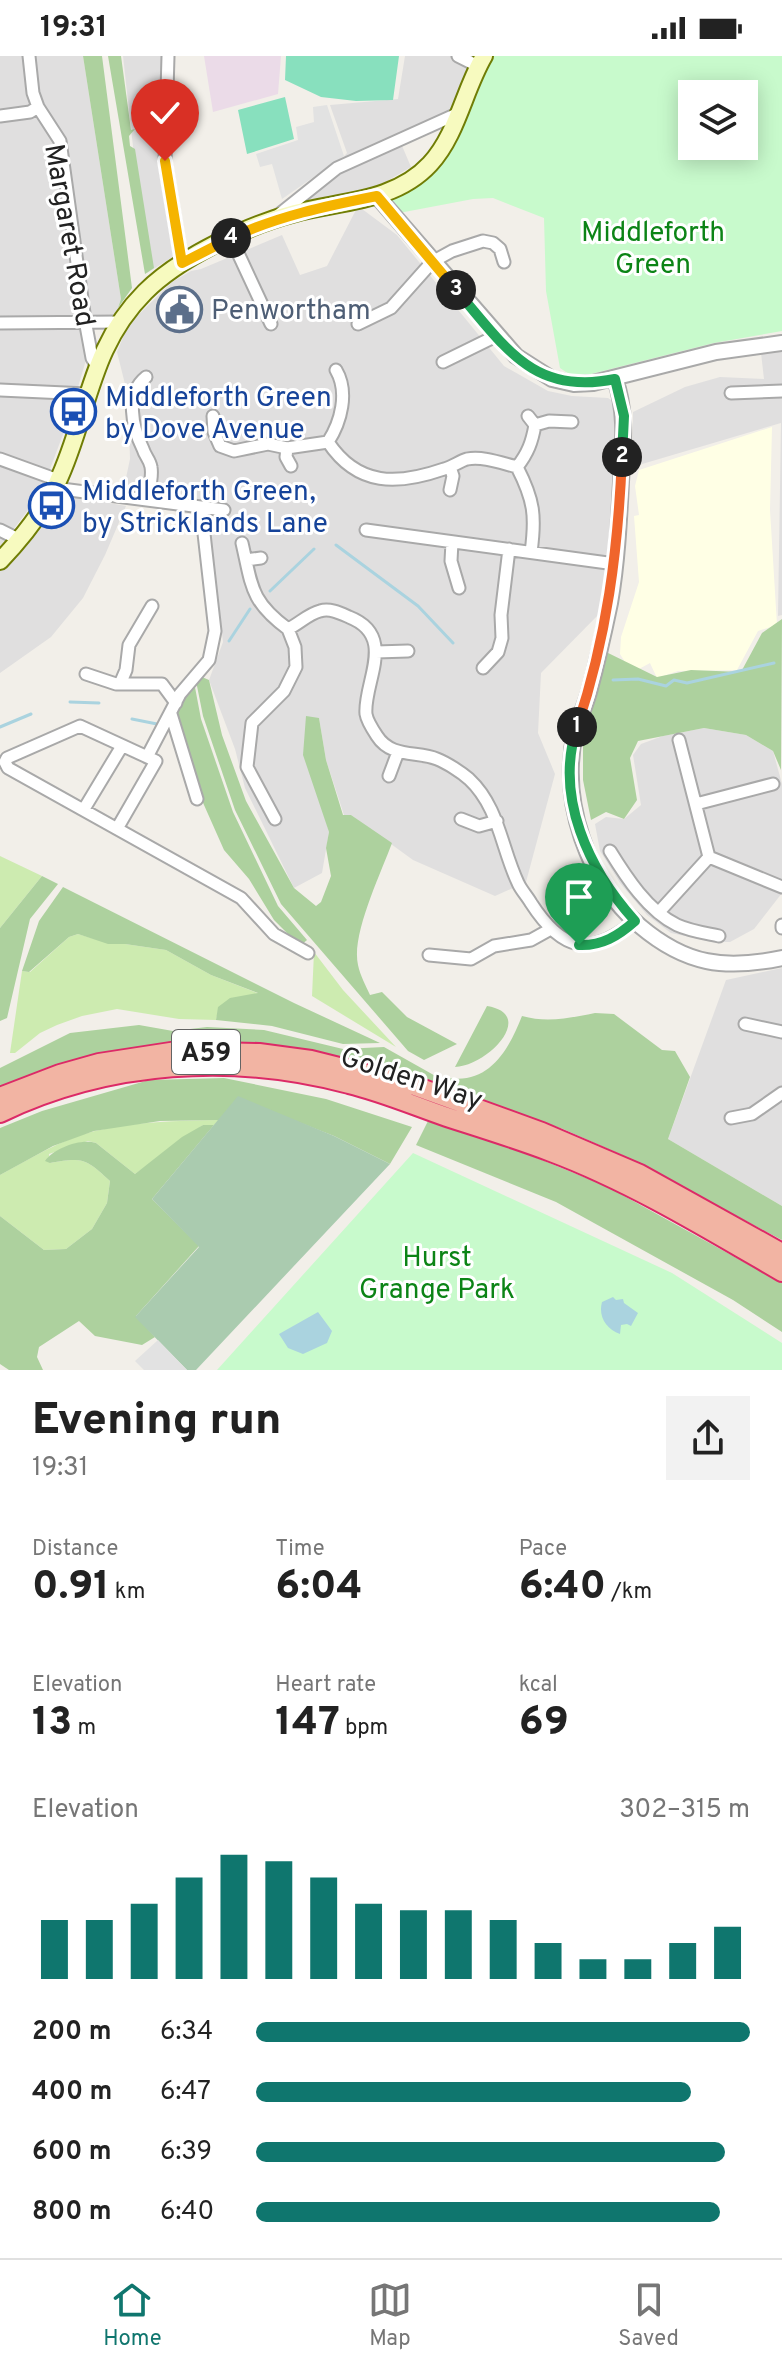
<!DOCTYPE html>
<html lang="en">
<head>
<meta charset="utf-8">
<style>
	body { margin:0; font-family:Overpass,sans-serif; background:#f2f2f2; color:#222; height:100vh; display:flex; flex-direction:column; font-size:30px; white-space:nowrap }
	* { box-sizing:border-box; margin:0 }
	p { font-size:26px; color:#767676 }
	.icon { flex:none; width:44px; height:44px; fill:none; stroke:currentColor; stroke-width:2; stroke-linecap:round; stroke-linejoin:round }
	.map { position:relative; height:1314px; overflow:hidden }
	.panel { display:flex; flex-direction:column; background:#fff; flex:1 }
	.panel>* { flex:none }
	.fabs { position:absolute; left:678px; top:24px; display:grid; gap:16px }
	.fabs a { display:grid; place-items:center; width:80px; height:80px; border-radius:0px; background:#fff; box-shadow:0 4px 20px #0003; font-size:40px }
	.pin { position:absolute; display:grid; place-items:center; width:68px; height:68px; color:#fff; margin:-82px -34px; border-radius:50% 50% 50% 0; rotate:-45deg; box-shadow:0 0 8px #0007 }
	.pin .icon { rotate:45deg }
	.km { position:absolute; width:40px; height:40px; margin:-20px; border-radius:50%; background:#222; color:#fff; font-size:22px; line-height:40px; text-align:center }
	.round { display:grid; place-items:center; flex:none; width:84px; height:84px; border-radius:0px; background:#f2f2f2 }
	.summary { display:flex; align-items:center; justify-content:space-between; height:136px; padding:0 32px }
	h1 { font-size:44px; font-weight:800; line-height:60px }
	.stats { display:grid; grid-template-columns:repeat(3,1fr); gap:12px; height:136px; padding:8px 32px }
	.stats div { display:grid; align-content:center }
	.stats b { font-size:40px; font-weight:800 }
	.stats small { font-size:22px; font-weight:400 }
	.stats p { font-size:22px }
	.chart { height:224px; padding:16px 32px }
	.chart p { display:flex; justify-content:space-between }
	.chart svg { width:100%; height:144px; margin-top:8px; stroke:#0f766e; stroke-width:6 }
	ul { padding:0 32px; list-style:none; font-size:26px }
	li { display:grid; grid-template-columns:128px 96px 1fr; align-items:center; height:60px }
	li i { height:20px; border-radius:10px; background:#0f766e }
	.status { display:flex; justify-content:space-between; align-items:center; height:56px; padding:0 40px; background:#fff; direction:ltr }
	.status svg { height:22px; fill:currentColor }
	.tab-bar { display:flex; justify-content:space-around; align-items:center; height:112px; border-top:2px solid #e0e0e0; background:#fff; font-size:22px; color:#767676 }
	.tab-bar a { display:grid; justify-items:center; gap:4px }
	.tab-bar .selected { color:#0f766e }
	.map>svg:first-child { display:block }
	.residential { fill:#e0dfdf }
	.industrial { fill:#ebdbe8 }
	.education { fill:#ffffe5 }
	.grass { fill:#cdebb0 }
	.forest { fill:#add19e }
	.cemetery { fill:#aacbaf }
	.park { fill:#c8facc; fill-rule:evenodd }
	.pitch { fill:#88e0be }
	.parking { fill:#e2e2e2 }
	.water { fill:#aad3df }
	.lines { fill:none; stroke-linecap:round; stroke-linejoin:round }
	.stream { stroke:#aad3df; stroke-width:3 }
	.minor-casing { stroke:#a9a9a9; stroke-width:15 }
	.tertiary-casing { stroke:#a9a9a9; stroke-width:18 }
	.secondary-casing { stroke:#707d05; stroke-width:20 }
	.trunk-casing { stroke:#dc2a67; stroke-width:22 }
	.minor { stroke:#fff; stroke-width:11 }
	.tertiary { stroke:#fff; stroke-width:14 }
	.secondary { stroke:#f7fabf; stroke-width:16 }
	.trunk { stroke:#f2b4a3; stroke-width:18 }
	.split-1-casing { stroke:#fff; stroke-width:16 }
	.split-2-casing { stroke:#fff; stroke-width:16 }
	.split-3-casing { stroke:#fff; stroke-width:16 }
	.split-4-casing { stroke:#fff; stroke-width:16 }
	.split-5-casing { stroke:#fff; stroke-width:16 }
	.split-1 { stroke:#22a559; stroke-width:10 }
	.split-2 { stroke:#f0652b; stroke-width:10 }
	.split-3 { stroke:#22a559; stroke-width:10 }
	.split-4 { stroke:#f5b400; stroke-width:10 }
	.split-5 { stroke:#f5b400; stroke-width:10 }
	.labels { text-anchor:middle; stroke-width:6; stroke-linejoin:round; paint-order:stroke }
	.shield { fill:#fff; stroke:#646464; stroke-width:2 }
	.shield-label { font-size:26px; font-weight:bold; fill:#222 }
	.park-label { font-size:28px; fill:#0c8416; stroke:#fff }
	.street-label { font-size:28px; fill:#222; stroke:#fff }
	.service-label { font-size:28px; fill:#4e5e75; stroke:#fff; text-anchor:start }
	.transit-label { font-size:28px; fill:#164399; stroke:#fff; text-anchor:start }
</style>
</head>
<body>
<div class="status"><b>19:31</b><svg viewBox="0 0 49 12"><path d="M0 12V9h3v3zM5 12V6h3v6zM10 12V3h3v9zM15 12V0h3v12zM26 1h20v11H26zM47 4h2v5h-2z"/></svg></div>
<div class="map">
<svg width="782" height="1314" viewBox="0 0 782 1314">
	<rect width="100%" height="100%" fill="#f2efe9"/>
	<path class="residential" d="M0,0H83L121,243L115,262L82,267L86,304L68,365L41,437L0,491Z
		M123,0H166L170,130L179,197L147,217Z
		M405,0H475L451,54L397,78L411,111L375,132L294,154L347,97L330,49L398,43Z
		M358,150L397,179L504,310L548,335L572,340L608,342L614,346L618,354L610,496L599,558L541,617L538,677L555,718L526,826L495,840L413,804L351,759H344L326,704L319,662V741L329,776L322,817L294,832L245,732L235,693L209,624L223,586L208,458L204,445L123,436L130,403L128,340L117,296L128,269L172,226L191,215L201,213L282,179L300,219L327,210Z
		M782,295V559L778,560L781,367L632,411L633,356L685,331L720,321L764,323L761,297Z
		M58,438L126,450L105,499L83,542L51,581L0,617V514Z
		M704,672L746,679L773,695L782,728V837L754,873L730,886H713L671,877L647,859L620,827L600,795L595,768L606,761L624,763L641,749L633,699L641,688L663,680Z
		M782,912V1150L668,1083L726,924Z"/>
	<path class="industrial" d="M204,0H281L278,38L213,56Z"/>
	<path class="education" d="M772,371L770,454L777,569L758,575L737,614L678,615L657,622L650,607L639,613L625,606L620,598L621,581L639,526L634,460L639,459L635,430L639,414Z"/>
	<path class="grass" d="M0,800L42,820L0,872Z
		M78,878L108,887L125,888L166,894L211,919L260,938L219,951L216,964L179,963L117,953L82,960L57,969L40,977L15,997H10L22,915L30,916L69,881Z
		M314,896L343,934L396,991L312,940Z
		M219,1064L214,1069H203L135,1118L96,1087L88,1085L49,1098L50,1107C83,1101 86,1103 110,1125L107,1147L92,1173L66,1193L44,1194L0,1160V1119C30,1103 61,1083 95,1075C135,1065 178,1065 219,1064Z"/>
	<path class="forest" d="M83,0H102L132,232L118,252L121,243Z
		M108,0H121L131,74L135,73L129,80L130,90L135,93L154,212L145,218Z
		M782,563L781,714L773,695L746,679L704,672L638,685L630,702L637,744L624,763L606,756L591,764L583,724V670L602,594L657,621L691,614L741,616L762,577Z
		M202,621L209,624L222,679L246,745L294,832L316,850L321,846L331,820L326,792L329,776L303,699L306,660L319,662L326,704L343,759H351L392,787C381,817 351,879 358,909C360,919 366,930 370,939L382,936L407,961L457,988L424,1004L408,995L281,848L235,754L203,660L196,625Z
		M194,626L201,663L233,756L278,850L307,884L300,890L274,864L249,823L224,794L200,740L174,657Z
		M42,820L58,828L30,863L7,962L0,965V872Z
		M63,831L294,947L380,987L343,988L272,970L216,964L218,951L230,942L258,937L211,919L166,894L125,888H108L78,878L69,881L29,916L22,915L39,865Z
		M487,950C537,958 488,1010 455,1011Z
		M595,957L614,958L662,994L675,995L690,1021L668,1083L782,1150V1184L622,1099L563,1073L443,1032L449,1022C490,1028 509,993 522,960C547,967 570,962 595,957Z
		M139,969L173,975L207,971L264,974L343,993L384,991L439,1022L435,1029L403,1017L343,1002L276,992L0,1032V1012L70,977Z
		M224,1022L326,1043L412,1071L390,1108L334,1080L273,1056L219,1064L160,1065L94,1075L53,1090L0,1119V1072L42,1055L149,1024Z
		M431,1059L606,1130L782,1227V1276L733,1244L556,1146L416,1089Z
		M203,1069H214L152,1143L199,1190L136,1260L155,1281L142,1289L95,1280L79,1265L39,1291L37,1301L43,1314H9L0,1308V1160L44,1194L66,1193L92,1173L107,1147L110,1125C86,1103 83,1101 50,1107L45,1105C54,1092 81,1082 96,1087L135,1118L182,1081Z"/>
	<path class="cemetery" d="M238,1040L334,1080L390,1108L196,1314H187L135,1261L199,1191L152,1143Z"/>
	<path class="park" d="M491,0H782V275L714,287L587,319L569,318L560,312L546,235L544,162L493,142L473,143L399,157L391,147L394,141L427,118ZM692,38H744V90H692Z
		M413,1097L672,1217L782,1287V1314H217Z"/>
	<path class="pitch" d="M286,0H399L393,44L356,45L321,41L285,24Z
		M285,41L294,83L247,98L238,54Z"/>
	<path class="parking" d="M327,49L344,100L282,143L272,108L260,111L256,98L298,84L296,71L314,66L313,51Z
		M158,1284L187,1314H144L135,1305Z"/>
	<path class="water" d="M613,1241L616,1244L623,1243L624,1247L638,1257L631,1270L627,1268L621,1269L620,1278C606,1273 598,1260 602,1246Z
		M318,1256L332,1275L327,1287L303,1298L288,1292L279,1278Z"/>
	<g class="lines">
		<path class="stream" d="M336,489L418,550L453,587
			M270,535L314,493
			M229,585L250,553
			M613,624L638,623L666,630L674,624L687,627L774,607
			M70,646L99,647
			M132,663L157,668
			M0,671L31,658"/>
		<defs>
			<path id="minor" d="M29,0L33,37L38,51L60,85L85,264L92,302L97,310
				M168,0L165,105L182,207
				M458,0L478,10
				M0,60L30,56L38,51
				M277,160L337,112L459,57
				M231,182L271,268
				M0,267L120,266
				M358,268L391,252L432,206L452,195L483,185L493,187L500,193L504,206
				M443,306L496,280
				M146,321C125,338 132,371 143,393C145,400 150,404 151,411C153,422 149,433 147,443
				M0,334L87,338
				M731,337L782,335
				M213,360L214,376L220,390L234,395L268,388L287,392L328,386C358,431 398,429 444,413C452,411 460,405 467,403C483,400 501,407 517,411C534,444 536,460 531,496
				M535,369L549,365L572,366
				M328,386C341,366 349,336 336,314
				M287,392L286,401L291,410
				M0,403L58,424
				M450,411L453,420L450,434
				M517,411C528,397 532,386 535,369L528,360
				M54,432L224,454
				M0,474L20,484
				M366,474L615,508
				M452,486L451,505L459,532
				M242,487C252,530 250,545 288,573C299,568 308,558 320,555C330,552 340,557 349,561C398,580 363,627 366,658C367,665 373,674 377,680C391,702 417,695 437,703C447,707 461,716 469,723C499,751 501,791 518,827C521,834 527,840 531,847C562,895 590,902 635,865
				M246,504L261,502
				M376,596L408,595
				M483,612L498,596L502,582L501,559L509,493
				M86,618L116,628H162L176,647
				M120,628L126,614L129,589L152,550
				M171,658L197,743
				M679,684L709,801
				M147,701L180,638L209,604L215,575L201,451
				M389,720L398,696
				M696,748L773,728
				M84,753L122,690
				M275,763L247,711L252,667L284,635L296,611L295,591L288,573
				M461,763L479,770L497,765
				M118,771L156,705L80,670L7,702L5,706L8,712L241,842L274,878L308,897
				M610,795C626,821 648,855 677,869C690,875 705,877 719,880
				M709,801L782,831
				M659,856L709,801
				M782,869V872
				M429,899L471,903L494,890L531,884L549,874
				M745,968L782,976
				M731,1062L752,1058L782,1037"/>
			<path id="tertiary" d="M377,140L516,300L552,323L574,328L593,327L716,296L782,287
				M615,323C627,357 623,390 621,426C619,466 617,507 610,547C604,576 597,607 589,636C585,650 579,663 575,677C560,745 587,825 640,870C686,909 725,914 782,902"/>
			<path id="secondary" d="M0,505C22,482 43,455 57,427C89,360 88,293 145,236C180,201 248,169 295,157C341,145 395,146 430,108C457,79 464,34 484,0"/>
			<path id="trunk" d="M0,1041L60,1018L99,1007L177,995L259,997L311,1004L415,1030L542,1076L640,1118L782,1197
				M0,1057C108,1005 234,997 349,1028C382,1036 415,1050 447,1061C481,1072 517,1083 551,1096C631,1126 708,1173 782,1216"/>
		</defs>
		<use href="#minor" class="minor-casing"/>
		<use href="#tertiary" class="tertiary-casing"/>
		<use href="#secondary" class="secondary-casing"/>
		<use href="#trunk" class="trunk-casing"/>
		<use href="#minor" class="minor"/>
		<use href="#tertiary" class="tertiary"/>
		<use href="#secondary" class="secondary"/>
		<use href="#trunk" class="trunk"/>
	</g>
	<g class="lines">
		<defs>
			<path id="split-1" d="M577,671C554,741 589,814 635,865C618,880 602,890 579,889"/>
			<path id="split-2" d="M577,671C607,581 618,495 622,401"/>
			<path id="split-3" d="M456,234C505,290 532,340 615,323L624,360L622,401"/>
			<path id="split-4" d="M231,182C278,160 326,150 377,140L456,234"/>
			<path id="split-5" d="M165,105L182,207L231,182"/>
		</defs>
		<use href="#split-1" class="split-1-casing"/>
		<use href="#split-2" class="split-2-casing"/>
		<use href="#split-3" class="split-3-casing"/>
		<use href="#split-4" class="split-4-casing"/>
		<use href="#split-5" class="split-5-casing"/>
		<use href="#split-1" class="split-1"/>
		<use href="#split-2" class="split-2"/>
		<use href="#split-3" class="split-3"/>
		<use href="#split-4" class="split-4"/>
		<use href="#split-5" class="split-5"/>
	</g>
	<defs>
		<symbol id="civic-ring" viewBox="-11 -11 22 22"><circle r="9.5" fill="#fff" stroke="#5c6f8a" stroke-width="1.5"/><path d="M-.6-6.5H3V-4.5H.6V-3L4-1V1h2V6H-6V1h2V-1L-.6-3ZM-1.2 2.5V6h2.4V2.5Z" fill="#5c6f8a"/></symbol>
		<symbol id="bus-ring" viewBox="-11 -11 22 22"><circle r="9.5" fill="#fff" stroke="#1a4fb4" stroke-width="1.5"/><path d="M-5-6H5V4H4V6H2V4H-2V6H-4V4H-5ZM-3.5-4V0h7V-4ZM-3.5 1.2v1.5H-2V1.2ZM2 1.2v1.5H3.5V1.2Z" fill="#1a4fb4"/></symbol>
	</defs>
	<g fill-rule="evenodd">
		<use href="#civic-ring" x="154" y="228" width="51" height="51"/>
		<use href="#bus-ring" x="48" y="330" width="51" height="51"/>
		<use href="#bus-ring" x="26" y="424" width="51" height="51"/>
	</g>
	<g class="labels">
		<rect class="shield" x="172" y="974" width="68" height="44" rx="6"/>
		<g class="shield-label">
			<text x="206" y="1005">A59</text>
		</g>
		<g class="park-label">
			<text x="653" y="185">Middleforth<tspan x="653" dy="32">Green</tspan></text>
			<text x="437" y="1210">Hurst<tspan x="437" dy="32">Grange Park</tspan></text>
		</g>
		<g class="street-label">
			<text transform="translate(71 179) rotate(80)" y="10">Margaret Road</text>
			<text transform="translate(412 1021) rotate(18)" y="10">Golden Way</text>
		</g>
		<g class="service-label">
			<text x="211" y="263">Penwortham</text>
		</g>
		<g class="transit-label">
			<text x="105" y="350">Middleforth Green<tspan x="105" dy="32">by Dove Avenue</tspan></text>
			<text x="82" y="444">Middleforth Green,<tspan x="82" dy="32">by Stricklands Lane</tspan></text>
		</g>
	</g>
</svg>
<div class="fabs">
<a><svg class="icon" aria-label="layers" viewBox="0 0 24 24"><path d="M12 4l9 5-9 5-9-5zM3 14l9 5 9-5"/></svg></a>
</div>
<div class="pin" style="left:579px;top:889px;background:#1e9e55"><svg class="icon" aria-label="arrive" viewBox="0 0 24 24"><path d="M6 21V4h12l-3 4 3 4H6"/></svg></div>
<div class="pin" style="left:165px;top:105px;background:#d93025"><svg class="icon" aria-label="check" viewBox="0 0 24 24"><path d="M5 12l5 5 9-10"/></svg></div>
<b class="km" style="left:577px;top:671px">1</b>
<b class="km" style="left:622px;top:401px">2</b>
<b class="km" style="left:456px;top:234px">3</b>
<b class="km" style="left:231px;top:182px">4</b>
</div>
<section class="panel">
<div class="summary"><div><h1>Evening run</h1><p>19:31</p></div><a class="round"><svg class="icon" aria-label="share" viewBox="0 0 24 24"><path d="M12 15V3M7 8l5-5 5 5M5 13v7h14v-7"/></svg></a></div>
<div class="stats">
<div><p>Distance</p><b>0.91<small> km</small></b></div>
<div><p>Time</p><b>6:04</b></div>
<div><p>Pace</p><b>6:40<small> /km</small></b></div>
</div>
<div class="stats">
<div><p>Elevation</p><b>13<small> m</small></b></div>
<div><p>Heart rate</p><b>147<small> bpm</small></b></div>
<div><p>kcal</p><b>69</b></div>
</div>
<div class="chart"><p><span>Elevation</span>302–315 m</p>
<svg viewBox="0 0 160 44" preserveAspectRatio="none"><path d="M5 44V26M15 44V26M25 44V21M35 44V13M45 44V6M55 44V8M65 44V13M75 44V21M85 44V23M95 44V23M105 44V26M115 44V33M125 44V38M135 44V38M145 44V33M155 44V28"/></svg>
</div>
<ul>
<li><b>200 m</b>6:34<i style="width:100%"></i></li>
<li><b>400 m</b>6:47<i style="width:88%"></i></li>
<li><b>600 m</b>6:39<i style="width:95%"></i></li>
<li><b>800 m</b>6:40<i style="width:94%"></i></li>
</ul>
</section>
<nav class="tab-bar">
<a class="selected"><svg class="icon" aria-label="home" viewBox="0 0 24 24"><path d="M3 11l9-7 9 7M6 9v11h12V9"/></svg>Home</a>
<a><svg class="icon" aria-label="map" viewBox="0 0 24 24"><path d="M3 6l6-2 6 2 6-2v14l-6 2-6-2-6 2zM9 4v14M15 6v14"/></svg>Map</a>
<a><svg class="icon" aria-label="saved" viewBox="0 0 24 24"><path d="M7 4h10v16l-5-4-5 4z"/></svg>Saved</a>
</nav>
</body>
</html>
